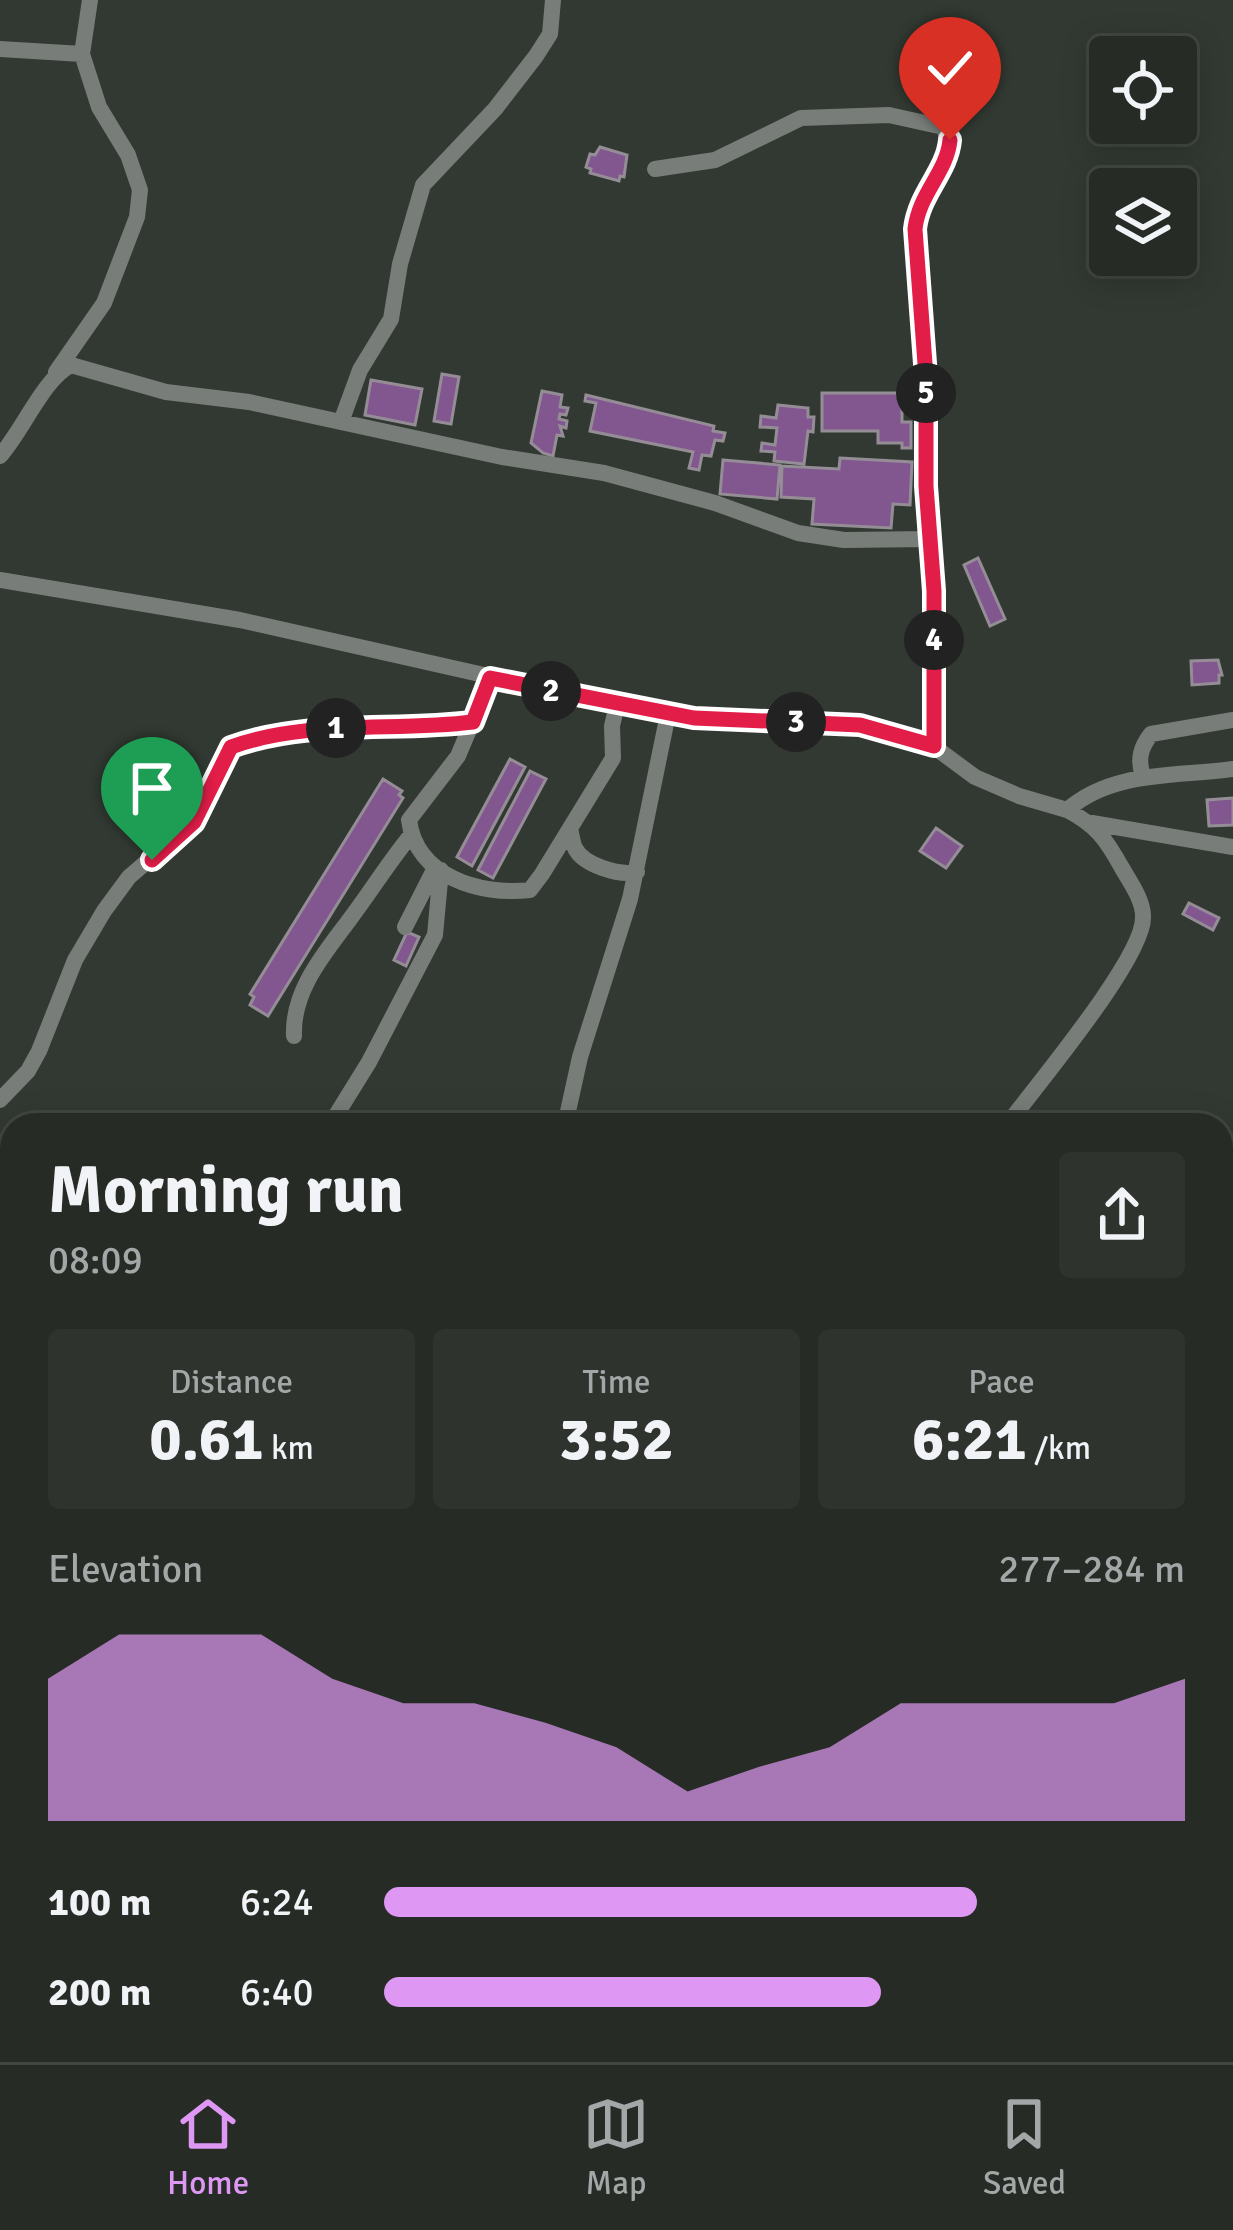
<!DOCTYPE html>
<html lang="en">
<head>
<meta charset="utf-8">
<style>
	body { margin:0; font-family:Signika,sans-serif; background:#2e332e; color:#f1f3f6; height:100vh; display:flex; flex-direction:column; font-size:45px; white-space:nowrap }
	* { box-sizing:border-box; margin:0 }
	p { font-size:39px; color:#a4a7a7 }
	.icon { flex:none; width:66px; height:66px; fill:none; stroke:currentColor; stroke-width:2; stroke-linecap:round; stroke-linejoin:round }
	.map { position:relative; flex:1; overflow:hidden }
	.details { position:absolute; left:0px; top:1113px; width:1233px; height:951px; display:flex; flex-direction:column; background:#262b26; border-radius:36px 36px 0 0; box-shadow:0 6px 30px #0003,0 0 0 3px #424743 }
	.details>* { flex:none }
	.tools { position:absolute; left:1089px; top:36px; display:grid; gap:24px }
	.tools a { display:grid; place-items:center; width:108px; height:108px; border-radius:12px; background:#262b26; box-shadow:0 6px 30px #0003,0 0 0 3px #424743; font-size:60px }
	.pin { position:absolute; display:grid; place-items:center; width:102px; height:102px; color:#fff; margin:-123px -51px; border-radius:50% 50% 50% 0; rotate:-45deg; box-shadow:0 0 12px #0007 }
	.pin .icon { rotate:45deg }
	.km { position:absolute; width:60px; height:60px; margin:-30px; border-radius:50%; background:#222; color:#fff; font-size:33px; line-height:60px; text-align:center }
	.round { display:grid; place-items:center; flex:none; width:126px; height:126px; border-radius:12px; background:#2e332e }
	.head { display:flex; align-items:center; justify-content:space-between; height:204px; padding:0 48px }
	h1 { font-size:66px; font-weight:700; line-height:90px }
	.metrics { display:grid; grid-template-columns:repeat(3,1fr); gap:18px; height:204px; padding:12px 48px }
	.metrics div { display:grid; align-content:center; border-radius:12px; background:#2e332e; text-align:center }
	.metrics b { font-size:60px; font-weight:700 }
	.metrics small { font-size:33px; font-weight:400 }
	.metrics p { font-size:33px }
	.chart { height:336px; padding:24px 48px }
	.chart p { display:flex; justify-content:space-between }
	.chart svg { width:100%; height:216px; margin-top:12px; fill:#de98f3; opacity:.7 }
	ul { padding:0 48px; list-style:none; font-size:39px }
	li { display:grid; grid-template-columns:192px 144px 1fr; align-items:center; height:90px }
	li i { height:30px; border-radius:15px; background:#de98f3 }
	.dock { display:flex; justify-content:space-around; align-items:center; height:168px; border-top:3px solid #424743; background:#262b26; font-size:33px; color:#a4a7a7 }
	.dock a { display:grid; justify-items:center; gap:6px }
	.dock .selected { color:#de98f3 }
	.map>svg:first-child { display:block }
	.building { fill:#82568f; stroke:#948d96; stroke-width:3 }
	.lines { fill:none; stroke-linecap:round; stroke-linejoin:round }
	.street { stroke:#797d79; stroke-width:16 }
	.route-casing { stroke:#fff; stroke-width:24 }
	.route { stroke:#e11d48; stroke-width:15 }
</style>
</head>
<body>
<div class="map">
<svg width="1233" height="2062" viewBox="0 0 1233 2062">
	<rect width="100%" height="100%" fill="#323932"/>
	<path class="building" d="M600,147L627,155L624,177L620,176L619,181L590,173L591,169L586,167L590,154L595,155Z
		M442,374L459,377L451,424L434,421Z
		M371,380L422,389L415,425L365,415Z
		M542,391L562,395L560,407L568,408L566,415L560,414L559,419L567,421L566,428L560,426L563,436L557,435L553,456L543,453L531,443Z
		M822,393H902V422H911V448H902V443H878V431H822Z
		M586,395L714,426L713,431L725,433L723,441L715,440L711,456L702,455L699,470L689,468L693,452L590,431L596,403L585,401Z
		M778,405L808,408V417H814L813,432L808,431L804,464L774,461L775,452L761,451L762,443L775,445L777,428L760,427L761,416L776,418Z
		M840,458L912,462L910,505L893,504L891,528L812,524L814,499L781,497L782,466L839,469Z
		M723,460L780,465L777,499L720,494Z
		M978,558L1005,619L990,626L964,565Z
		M1218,660L1222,675H1219V683L1192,685L1191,661Z
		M510,759L525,767L472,866L457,857Z
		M530,771L546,779L493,878L478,870Z
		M383,779L402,791L399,795L403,798L268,1016L250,1005L254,997L250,994Z
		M1233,798V825L1209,826L1207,800Z
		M936,828L962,846L946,868L920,851Z
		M1189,903L1219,918L1213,930L1183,914Z
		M407,932L419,937L406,966L394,960Z
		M1228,1967L1233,1969V2008L1221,2004V1986Z"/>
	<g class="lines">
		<path class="street" d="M0,49L82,54
			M655,169L715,160L801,118L889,115L943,127C961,159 919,189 915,229L926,377L929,539
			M56,372L104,303L137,217L140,190L128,155L99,107L82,54L90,0
			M341,422L360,370L391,319L400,264L423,185L495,109L536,56L550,34L553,0
			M0,456C23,430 44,378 71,365L166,392L249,402L502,457L604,473L715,503L798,533L844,540L929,539L934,591L933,746
			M0,580L240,620L626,707L693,718L861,725L933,746L975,777L1019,796L1067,810C1113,770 1176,777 1233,769
			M491,678L458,756L409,820C416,876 479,896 530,890L542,874L613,758L612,726L617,705
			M1143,776C1137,759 1141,747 1151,734L1233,720
			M1092,823L1233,847
			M570,829C572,835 572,842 575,848C583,865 619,876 637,872
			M405,927L435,868
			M294,1036C292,990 325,953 350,919C371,891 389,862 411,835
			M0,1100L28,1071L39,1051L75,960L104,911L129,877L193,822L231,747C309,719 392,732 473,722
			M330,1125L369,1062L435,935L441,870
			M565,1125L580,1057L630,899L668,714
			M1007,1125C1035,1087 1143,959 1143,918C1144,901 1130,882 1122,868C1106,839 1096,825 1067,810
			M1221,1912L1233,1893
			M588,2052L598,2062
			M1143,2062L1148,2052"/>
	</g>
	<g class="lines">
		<defs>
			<path id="route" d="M152,860L194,822L231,747C308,719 393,732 473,722L490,678L694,718L860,725L934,746V591L926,486V377L915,229C919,193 947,172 950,140"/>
		</defs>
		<use href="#route" class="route-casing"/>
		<use href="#route" class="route"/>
	</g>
</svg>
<div class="tools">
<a><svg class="icon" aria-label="locate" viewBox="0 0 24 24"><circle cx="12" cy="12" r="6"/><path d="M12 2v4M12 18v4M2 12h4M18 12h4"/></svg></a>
<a><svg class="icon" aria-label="layers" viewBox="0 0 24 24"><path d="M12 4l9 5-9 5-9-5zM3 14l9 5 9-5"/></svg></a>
</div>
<div class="pin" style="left:152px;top:860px;background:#1e9e55"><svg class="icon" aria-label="arrive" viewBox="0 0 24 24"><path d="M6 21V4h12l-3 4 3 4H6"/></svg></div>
<div class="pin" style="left:950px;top:140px;background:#d93025"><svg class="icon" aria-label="check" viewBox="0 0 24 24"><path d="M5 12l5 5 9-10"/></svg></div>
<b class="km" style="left:336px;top:728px">1</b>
<b class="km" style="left:551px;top:691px">2</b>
<b class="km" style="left:796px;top:722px">3</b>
<b class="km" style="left:934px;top:640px">4</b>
<b class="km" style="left:926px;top:393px">5</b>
<section class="details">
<div class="head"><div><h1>Morning run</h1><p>08:09</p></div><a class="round"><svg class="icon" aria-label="share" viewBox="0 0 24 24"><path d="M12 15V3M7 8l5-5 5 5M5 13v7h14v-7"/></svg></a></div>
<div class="metrics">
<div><p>Distance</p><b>0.61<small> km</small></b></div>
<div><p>Time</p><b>3:52</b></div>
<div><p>Pace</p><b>6:21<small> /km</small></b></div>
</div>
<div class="chart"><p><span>Elevation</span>277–284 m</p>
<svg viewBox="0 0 160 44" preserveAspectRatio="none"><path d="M0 44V15L10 6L20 6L30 6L40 15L50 20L60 20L70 24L80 29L90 38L100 33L110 29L120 20L130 20L140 20L150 20L160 15V44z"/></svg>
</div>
<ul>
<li><b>100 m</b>6:24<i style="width:74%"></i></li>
<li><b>200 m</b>6:40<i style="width:62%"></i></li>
</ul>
</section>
</div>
<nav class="dock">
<a class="selected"><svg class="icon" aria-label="home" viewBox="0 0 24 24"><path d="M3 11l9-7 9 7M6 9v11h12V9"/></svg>Home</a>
<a><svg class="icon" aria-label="map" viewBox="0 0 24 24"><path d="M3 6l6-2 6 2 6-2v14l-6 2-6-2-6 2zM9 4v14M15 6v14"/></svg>Map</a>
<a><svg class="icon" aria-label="saved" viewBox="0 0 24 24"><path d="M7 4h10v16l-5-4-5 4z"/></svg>Saved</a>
</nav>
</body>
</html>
